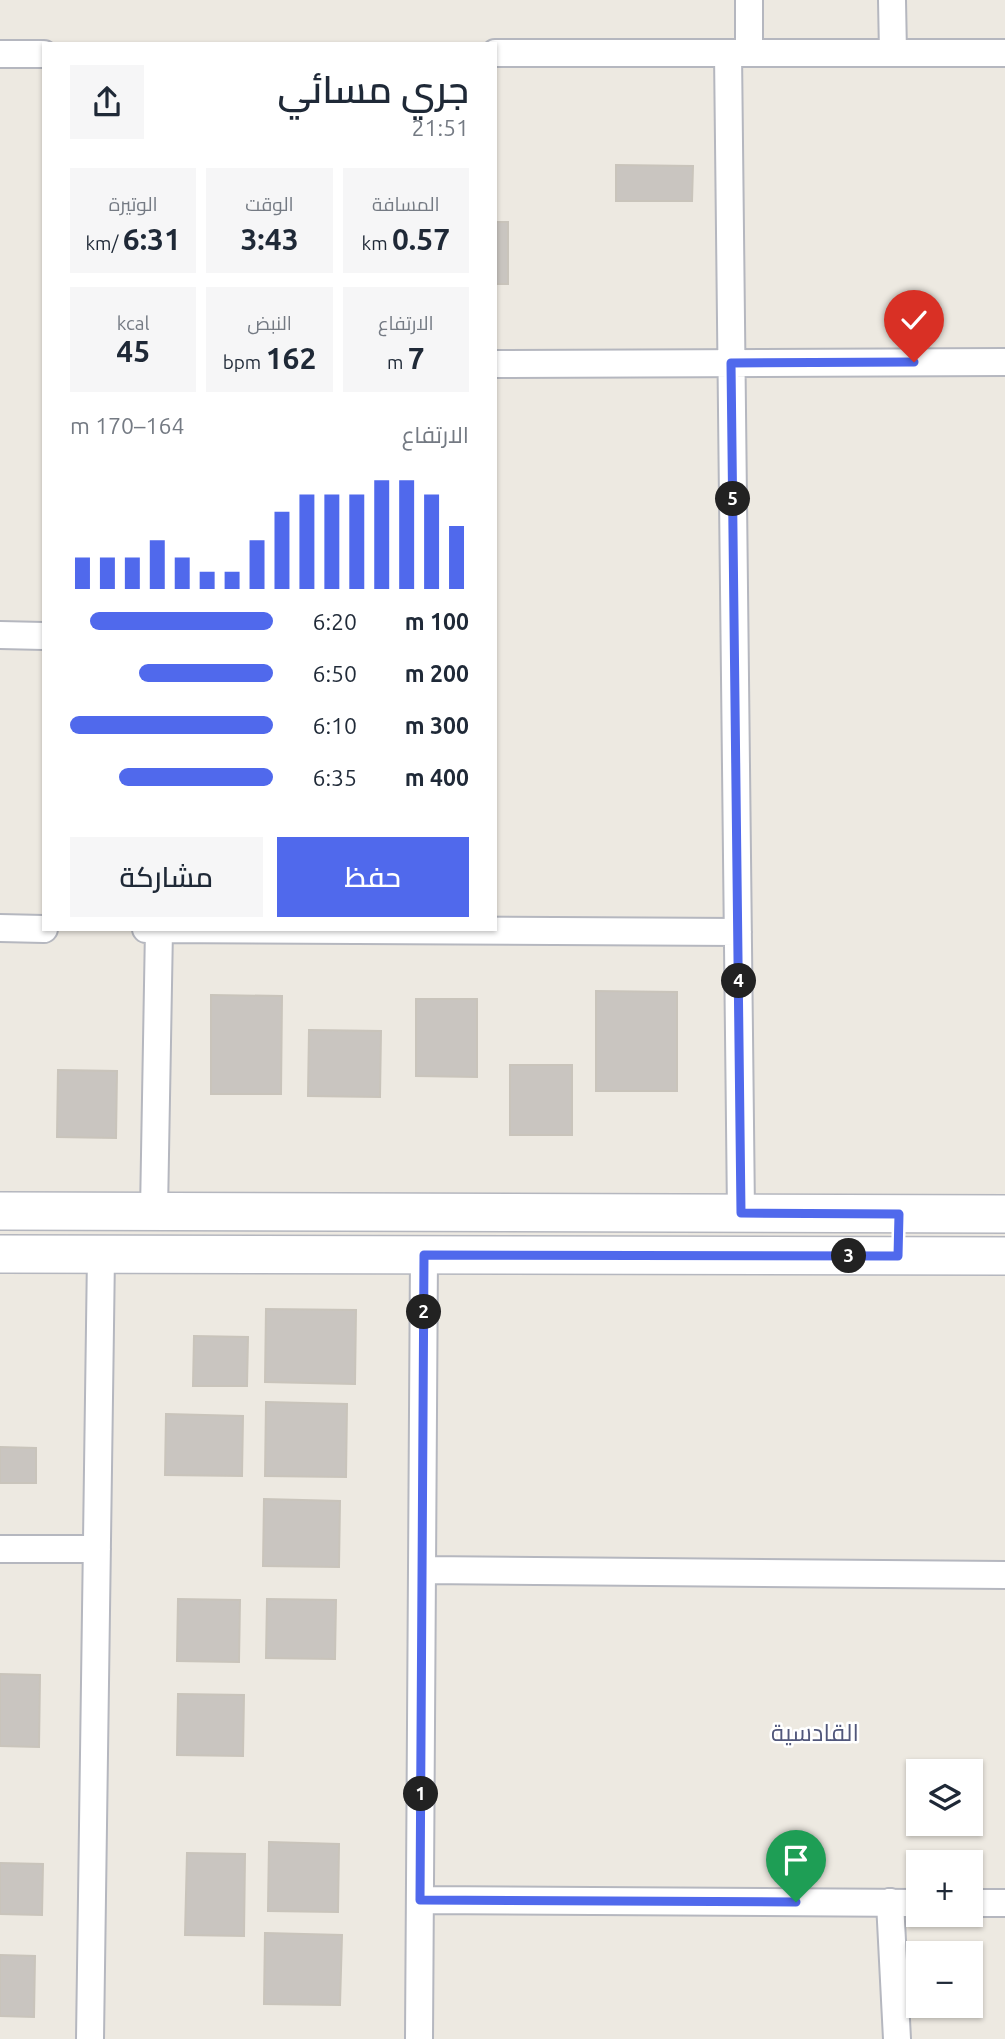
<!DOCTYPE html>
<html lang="ar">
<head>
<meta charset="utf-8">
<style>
	body { margin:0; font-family:Ubuntu,Cairo,sans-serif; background:#f6f6f7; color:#1f2937; direction:rtl; height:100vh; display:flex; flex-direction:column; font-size:26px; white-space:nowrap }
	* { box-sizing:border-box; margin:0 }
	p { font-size:23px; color:#747a83 }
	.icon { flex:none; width:38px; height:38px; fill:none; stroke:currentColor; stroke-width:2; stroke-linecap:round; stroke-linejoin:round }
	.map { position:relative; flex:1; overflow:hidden; direction:ltr }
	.sheet { position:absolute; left:42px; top:42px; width:455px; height:889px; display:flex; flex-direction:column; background:#fff; border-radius:0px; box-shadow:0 2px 5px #0004; direction:rtl }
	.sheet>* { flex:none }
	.fabs { position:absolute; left:906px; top:1759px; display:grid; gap:14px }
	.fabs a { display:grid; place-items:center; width:77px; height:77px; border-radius:0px; background:#fff; box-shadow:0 2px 5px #0004; font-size:35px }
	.pin { position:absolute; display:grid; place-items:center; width:60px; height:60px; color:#fff; margin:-72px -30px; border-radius:50% 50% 50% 0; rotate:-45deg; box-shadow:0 0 7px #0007 }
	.pin .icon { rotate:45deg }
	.km { position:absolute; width:35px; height:35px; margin:-18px; border-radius:50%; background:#222; color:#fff; font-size:19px; line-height:35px; text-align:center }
	.round { display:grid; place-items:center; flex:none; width:74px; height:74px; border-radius:0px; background:#f6f6f7 }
	.summary { display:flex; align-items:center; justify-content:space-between; height:119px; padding:0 28px }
	h1 { font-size:38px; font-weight:600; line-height:52px }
	.stats { display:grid; grid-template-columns:repeat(3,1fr); gap:10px; height:119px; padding:7px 28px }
	.stats div { display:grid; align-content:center; border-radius:0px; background:#f6f6f7; text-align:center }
	.stats b { font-size:30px; font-weight:600 }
	.stats small { font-size:19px; font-weight:400 }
	.stats p { font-size:19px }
	.chart { height:196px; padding:14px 28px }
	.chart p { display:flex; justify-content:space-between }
	.chart svg { width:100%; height:126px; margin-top:7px; stroke:#5069ec; stroke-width:6 }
	.button { display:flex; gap:14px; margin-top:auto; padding:14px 28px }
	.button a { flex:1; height:80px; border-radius:0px; background:#5069ec; color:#fff; font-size:28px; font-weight:600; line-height:80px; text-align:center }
	.button a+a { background:#f6f6f7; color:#1f2937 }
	ul { padding:0 28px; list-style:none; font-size:23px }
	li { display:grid; grid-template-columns:112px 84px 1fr; align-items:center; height:52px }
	li i { height:18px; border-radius:9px; background:#5069ec }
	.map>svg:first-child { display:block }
	.building { fill:#c9c5c0; stroke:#c9c4bb; stroke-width:2 }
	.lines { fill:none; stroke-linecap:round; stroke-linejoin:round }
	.street-casing { stroke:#b5b7bf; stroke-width:30 }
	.secondary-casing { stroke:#b5b7bf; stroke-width:40 }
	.street { stroke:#fff; stroke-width:26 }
	.secondary { stroke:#fff; stroke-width:37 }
	.route-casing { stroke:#fff; stroke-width:14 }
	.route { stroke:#5069ec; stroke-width:9 }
	.labels { text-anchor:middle; stroke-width:5; stroke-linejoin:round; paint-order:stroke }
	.neighbourhood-label { font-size:24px; fill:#51577b; stroke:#fff }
</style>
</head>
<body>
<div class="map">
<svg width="1005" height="2039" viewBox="0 0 1005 2039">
	<rect width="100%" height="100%" fill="#ede9e1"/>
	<path class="building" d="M616,165L693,166L692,201H616Z
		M495,222H508V284H495Z
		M596,991L677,992V1091H596Z
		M211,995L282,996L281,1094H211Z
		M416,999H477V1077L416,1076Z
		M309,1030L381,1031L380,1097L308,1096Z
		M510,1065H572V1135H510Z
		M58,1070L117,1071L116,1138L57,1137Z
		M266,1309L356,1310L355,1384L265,1382Z
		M194,1336L248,1337L247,1386H193Z
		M266,1402L347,1404L346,1477L265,1476Z
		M166,1414L243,1416L242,1476L165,1475Z
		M0,1447L36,1448V1483H0Z
		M264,1499L340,1501L339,1567L263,1566Z
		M178,1599L240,1600L239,1662L177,1661Z
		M267,1599L336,1600L335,1659L266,1658Z
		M0,1674L40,1675L39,1747L0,1746Z
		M178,1694L244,1695L243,1756L177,1755Z
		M269,1842L339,1844L338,1912L268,1911Z
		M187,1853L245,1854L244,1936L185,1935Z
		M0,1863L43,1864L42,1915L0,1914Z
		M265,1933L342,1935L340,2005L264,2004Z
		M0,1955L35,1956L34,2017L0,2016Z"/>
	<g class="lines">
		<defs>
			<path id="street" d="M892,0L893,53
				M495,53H1005
				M728,53L741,1213
				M749,53V0
				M0,54H44
				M495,364L1005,362
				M0,635L44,636
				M0,928L44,929
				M146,929L738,932
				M154,1211L159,929
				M0,1549H97
				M422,1570L1005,1575
				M420,1900L919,1903
				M890,1902L897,2039
				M971,1903H1005
				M90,2039L101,1255
				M419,2039L424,1255"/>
			<path id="secondary" d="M0,1211L1005,1214
				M0,1254L1005,1256"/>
		</defs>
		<use href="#street" class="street-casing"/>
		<use href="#secondary" class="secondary-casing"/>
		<use href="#street" class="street"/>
		<use href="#secondary" class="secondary"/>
	</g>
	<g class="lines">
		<defs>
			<path id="route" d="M796,1902L420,1900L424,1255L898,1256L899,1214L741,1213L731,363L914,362"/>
		</defs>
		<use href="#route" class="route-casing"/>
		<use href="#route" class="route"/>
	</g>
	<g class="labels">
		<g class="neighbourhood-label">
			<text x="815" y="1741">القادسية</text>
		</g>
	</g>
</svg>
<div class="fabs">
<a><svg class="icon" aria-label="layers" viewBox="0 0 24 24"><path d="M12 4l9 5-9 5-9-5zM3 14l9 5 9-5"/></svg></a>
<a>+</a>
<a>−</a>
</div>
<div class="pin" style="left:796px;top:1902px;background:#1e9e55"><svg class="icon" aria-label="arrive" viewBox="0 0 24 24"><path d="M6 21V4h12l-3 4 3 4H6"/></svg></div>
<div class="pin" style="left:914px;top:362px;background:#d93025"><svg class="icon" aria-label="check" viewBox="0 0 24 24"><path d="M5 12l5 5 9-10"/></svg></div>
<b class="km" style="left:421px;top:1794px">1</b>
<b class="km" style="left:424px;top:1312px">2</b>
<b class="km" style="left:849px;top:1256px">3</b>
<b class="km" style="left:739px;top:981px">4</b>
<b class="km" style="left:733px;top:499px">5</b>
<section class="sheet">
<div class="summary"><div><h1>جري مسائي</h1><p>21:51</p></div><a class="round"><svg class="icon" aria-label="share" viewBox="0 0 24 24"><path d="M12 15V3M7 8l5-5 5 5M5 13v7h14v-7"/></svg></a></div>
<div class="stats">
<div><p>المسافة</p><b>0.57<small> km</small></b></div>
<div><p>الوقت</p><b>3:43</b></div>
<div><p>الوتيرة</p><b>6:31<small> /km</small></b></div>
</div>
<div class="stats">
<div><p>الارتفاع</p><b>7<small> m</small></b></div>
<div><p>النبض</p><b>162<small> bpm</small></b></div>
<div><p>kcal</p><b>45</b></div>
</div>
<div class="chart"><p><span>الارتفاع</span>164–170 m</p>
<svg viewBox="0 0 160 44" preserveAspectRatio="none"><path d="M5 44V33M15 44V33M25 44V33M35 44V27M45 44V33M55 44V38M65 44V38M75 44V27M85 44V17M95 44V11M105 44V11M115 44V11M125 44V6M135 44V6M145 44V11M155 44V22"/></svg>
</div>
<ul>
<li><b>100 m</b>6:20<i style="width:90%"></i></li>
<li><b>200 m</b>6:50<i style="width:66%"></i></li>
<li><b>300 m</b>6:10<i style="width:100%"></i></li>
<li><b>400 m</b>6:35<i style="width:76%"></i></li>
</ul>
<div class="button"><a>حفظ</a><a>مشاركة</a></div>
</section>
</div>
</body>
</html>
